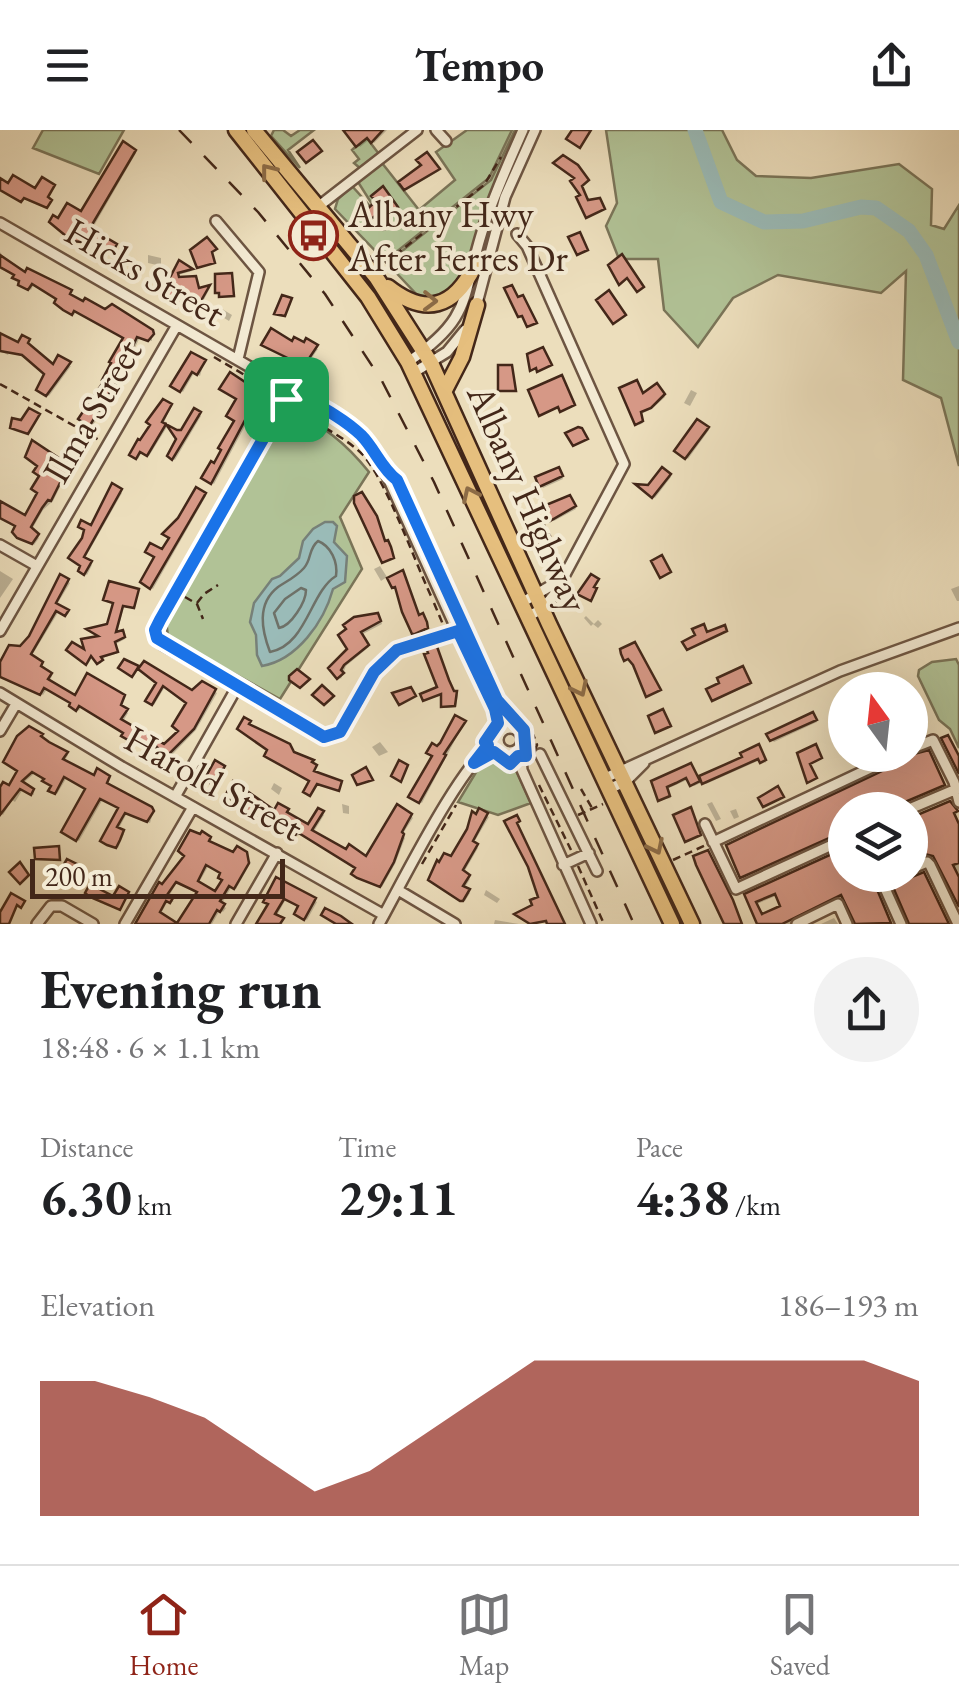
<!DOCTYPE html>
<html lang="en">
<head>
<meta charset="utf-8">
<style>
	body { margin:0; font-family:"EB Garamond",serif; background:#f2f2f2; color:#202124; height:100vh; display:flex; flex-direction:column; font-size:38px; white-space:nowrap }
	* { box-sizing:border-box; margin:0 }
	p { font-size:32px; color:#757577 }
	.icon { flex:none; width:55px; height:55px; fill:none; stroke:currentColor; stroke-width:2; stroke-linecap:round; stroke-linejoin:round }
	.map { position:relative; height:794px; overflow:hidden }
	.side { display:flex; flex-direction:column; background:#fff; flex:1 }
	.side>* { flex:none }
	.needle { width:65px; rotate:345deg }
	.controls { position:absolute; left:828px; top:542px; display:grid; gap:20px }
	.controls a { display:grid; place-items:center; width:100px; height:100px; border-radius:50%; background:#fff; box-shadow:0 10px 40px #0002; font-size:50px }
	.scale { position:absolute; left:30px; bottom:25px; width:255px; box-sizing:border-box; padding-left:10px; border:5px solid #432719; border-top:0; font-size:28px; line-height:35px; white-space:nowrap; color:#432719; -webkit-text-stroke:8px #f3ead3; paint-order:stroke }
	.pin { position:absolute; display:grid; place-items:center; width:85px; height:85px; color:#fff; margin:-42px; border-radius:20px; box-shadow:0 5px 15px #0006 }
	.round { display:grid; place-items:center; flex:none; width:105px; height:105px; border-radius:52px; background:#f2f2f2 }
	.overview { display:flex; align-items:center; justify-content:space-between; height:170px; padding:0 40px }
	h1 { font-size:55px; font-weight:700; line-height:75px }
	.stats { display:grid; grid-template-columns:repeat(3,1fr); gap:15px; height:170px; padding:10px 40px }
	.stats div { display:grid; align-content:center }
	.stats b { font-size:50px; font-weight:700 }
	.stats small { font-size:28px; font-weight:400 }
	.stats p { font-size:28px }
	.chart { height:280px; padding:20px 40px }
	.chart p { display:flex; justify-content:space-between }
	.chart svg { width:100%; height:180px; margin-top:10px; fill:#8f2418; opacity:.7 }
	header { display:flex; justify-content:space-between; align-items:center; height:130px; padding:0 40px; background:#fff; font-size:45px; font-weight:700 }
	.tabs { display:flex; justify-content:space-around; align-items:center; height:140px; border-top:2px solid #e0e0e0; background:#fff; font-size:28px; color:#757577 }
	.tabs a { display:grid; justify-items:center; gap:5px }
	.tabs .on { color:#8f2418 }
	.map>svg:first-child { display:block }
	.green { fill:#b1c296; stroke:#7a7458; stroke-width:2.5 }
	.water { fill:#9abbb8; stroke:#778078; stroke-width:2.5 }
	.shadow { fill:#0003; fill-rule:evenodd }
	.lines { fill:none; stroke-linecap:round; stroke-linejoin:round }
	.shore { stroke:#6e7168; stroke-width:2.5 }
	.river { stroke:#9abbb8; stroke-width:15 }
	.building { fill:#d69886; stroke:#432719; stroke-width:2.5; fill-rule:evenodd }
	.minor-casing { stroke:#6d5542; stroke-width:14 }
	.highway-casing { stroke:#432719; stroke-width:19 }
	.path { stroke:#432719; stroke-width:2.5; stroke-dasharray:8 5; stroke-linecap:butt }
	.minor { stroke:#f3ead3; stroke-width:9 }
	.highway { stroke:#e6bf7e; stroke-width:14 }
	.rail { stroke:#432719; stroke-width:2.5; stroke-dasharray:18 18; stroke-linecap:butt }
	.oneway { stroke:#8c6b46 }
	.route-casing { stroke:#fff; stroke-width:20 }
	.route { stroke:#1a73e8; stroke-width:12 }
	.labels { text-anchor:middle; stroke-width:8; stroke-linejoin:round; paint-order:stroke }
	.poi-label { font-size:38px; fill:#432719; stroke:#f3ead3; text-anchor:start }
	.street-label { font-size:38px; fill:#432719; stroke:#f3ead3 }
</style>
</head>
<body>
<header><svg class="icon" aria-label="menu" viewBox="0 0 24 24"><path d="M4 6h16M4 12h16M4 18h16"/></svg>Tempo<svg class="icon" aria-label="share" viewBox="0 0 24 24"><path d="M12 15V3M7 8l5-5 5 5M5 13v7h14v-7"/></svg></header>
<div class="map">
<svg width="959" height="794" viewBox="0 0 959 794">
	<rect width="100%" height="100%" fill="#ecdebc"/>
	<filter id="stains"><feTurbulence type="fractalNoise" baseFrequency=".002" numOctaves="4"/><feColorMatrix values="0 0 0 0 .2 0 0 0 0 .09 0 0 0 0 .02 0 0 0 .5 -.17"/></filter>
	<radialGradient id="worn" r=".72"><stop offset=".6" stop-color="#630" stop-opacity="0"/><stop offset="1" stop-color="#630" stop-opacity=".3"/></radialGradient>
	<path class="green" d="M43,0H124L99,44L33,18Z
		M274,0H283L291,6L300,0H314L288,20L300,38L271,6Z
		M467,0H512L489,48L385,131L335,79L338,69L352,56L370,76L358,86L383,100L390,98V90L382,89L381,85L384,82L387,86L398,78L383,57L372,65L375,71L372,74L358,52L382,33L419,80L455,50L436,22Z
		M515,0H518L486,75L464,146L442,169L420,168L387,133L491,50Z
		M606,0H722L737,30L756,46L811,48L899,34L932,59L931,95L944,99L959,75V336L941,268L903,250L906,141L881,163L778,145L733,168L698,217L664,180L658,129H619L606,96L617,73Z
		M366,7L379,24L361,39L354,33L359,29L352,20Z
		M291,279C325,298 344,311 369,342L340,387L362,439L280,569L168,507L166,490Z
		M956,529L959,535V618L950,599L939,590L918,546L919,540L932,532Z
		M500,627L511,629L531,673L498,685L458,672L478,639Z"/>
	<path class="water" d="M333,392L337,396L334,412L347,426L345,452L333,459C324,492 297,530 262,536L257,525L256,505L250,492L254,473L272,449L280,446L299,428L303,411L313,399L325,392Z"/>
	<path class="shadow" d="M346,0H387L374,13L370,9L360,17Z
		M134,21L136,23L91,101L116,116L115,123L87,107L84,112L70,108L59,91L82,84Z
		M427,25L439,41L407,60L402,52L424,36Z
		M0,122L13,139L71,162V167L152,201V211L140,207L119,252L92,297L81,289L107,251L126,208L76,181L74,185L68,182L59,169L34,154L31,160L23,156L17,146L0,139Z
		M148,125L161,128V136L148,133Z
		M180,133L192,141L178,145L179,149L197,151L200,161L210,158L197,183L178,176L167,158Z
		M219,177L232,185L229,191L216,183Z
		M0,203L19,216L29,211L28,217L54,238L71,236L49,266L41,262L47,243L24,224L23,227L10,220L8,225L0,221Z
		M293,214L318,219L306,236L266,216Z
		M204,232L200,246L194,243L183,262L173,256Z
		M656,256L665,267L652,279L641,284L643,293L639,295L643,266Z
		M691,260L697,263L690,276L684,273Z
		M258,264L261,266L214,354L204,347L215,336L236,291Z
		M171,276L163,295L167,297L149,326L142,322L138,329L132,324Z
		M195,282L201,286L175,330L171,328Z
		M698,292L709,300L688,329L677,320Z
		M73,336L71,349L69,352L64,349L53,371L43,380L31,401L39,408L34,415L22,410L18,396L1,387L0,390V372L25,388Z
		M662,340L671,347L655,368L642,357H649Z
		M560,342L563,349L543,358L541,356Z
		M113,357L122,363L84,430L92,435L87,445L81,441L83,436L71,428L92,398Z
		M204,365L206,366L153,459L145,454L163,423Z
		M571,370L576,379L554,391L552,389Z
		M380,436L387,447L381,451L374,439Z
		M0,441L13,449L0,468Z
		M61,447L70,453L56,476L69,484L59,481L31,527L52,546L49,552L76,569L123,567L122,578L128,583L122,593L165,617L181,601L189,573L166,555L154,575L150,573L159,552L193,563L202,554L217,563L196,600L170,627L159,616L156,622L132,608L131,610L124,606L126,604L81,576L79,581L73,574L47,559L43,565L17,551L21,519L31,507Z
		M959,456V471H957L951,459Z
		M138,461L135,478L124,476L117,504L124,505L125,509L116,514L118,523L100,529L101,534L94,525L88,534L69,519L88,524L104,508L115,473Z
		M586,486L594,494L598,490L602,494L598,498L593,494L591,496L584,488Z
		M380,488L382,494L361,505L369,517L346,536L341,549L332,538L350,520L341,506Z
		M744,541L751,555L714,570Z
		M901,553L905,560H887Z
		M450,554L458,565L456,577L446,578L443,565L425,570Z
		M815,587L817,592L774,612L772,610Z
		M464,593L422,673L413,669L437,619Z
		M41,606L42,610L68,625L64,632L95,648H108L107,656L153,683L150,693L127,683L118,700L124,704L118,718L105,712L121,679L103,669L79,711L66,704L88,659L67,647L57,664L46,649L35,643L22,654L33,661L34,665L23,659L15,672L12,670L3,685L0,683V662L10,658Z
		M380,612L388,622L379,626L372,617Z
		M760,619L766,633L760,630L706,654L703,652L694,656L689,649L667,659L671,668L660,670L654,653L690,636L698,650Z
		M931,625L945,657L903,674L902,680H845V703L744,749L742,747L729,716Z
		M274,653L282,658L279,665L271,659Z
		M712,672L721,689L716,691L707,674Z
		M950,673L957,684L954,685L959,696V772L939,730L928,725L910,734V690Z
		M342,674L349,676V684L343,683Z
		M736,679L739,687L734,689L730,681Z
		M287,681V686L308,697L319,681L324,685L313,703L367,729L411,686L413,688L402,705L405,708L395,734L382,757L361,749L358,738L300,702L298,706L264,686L261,691L249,684Z
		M480,682L489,687L473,714L478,718L463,744L470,749L464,759L470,763L465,771L433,751L452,730Z
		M208,707L210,715L234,725L238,720L251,732L236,759L232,756L221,775L226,778L223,782L220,780L212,794H179L200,763L176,754L168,768L174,772L168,771L160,785L175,794H137L163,757ZM209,735L223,744L225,751L216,764L198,754Z
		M845,721V745H888L876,756L892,794H856L844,766L795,788L791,794H760L747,765ZM778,765L783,777L762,786L757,774Z
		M277,751L317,772L307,790L299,785L300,777L286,769L276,787L283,794H259L270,775Z
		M486,760L500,769L497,773L484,765Z
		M834,788L838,794H821Z
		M495,790L519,794H494Z"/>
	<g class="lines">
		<path class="shore" d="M318,411C331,416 338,432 336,446C310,462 307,515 270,522C262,501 256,474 278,457C287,451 296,447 304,438C312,429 308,419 318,411Z
			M301,458L306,460C306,472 291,496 279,498L274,483L285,469Z"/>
		<path class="river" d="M695,0L721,72L764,92L803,91L861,77L876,78L909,101L926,125L959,212"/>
	</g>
	<path class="building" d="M343,0H383L371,13L367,8L356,17Z
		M572,0H591L580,18L566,9Z
		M313,10L322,21L306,33L297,22Z
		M123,11L136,20L90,98L117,114L112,123L84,107L81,112L72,111L49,92L53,85L58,88L67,73L81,81Z
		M427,22L440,39L404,60L398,52L421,35L416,30Z
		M563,25L578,35L589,50L582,56L588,70L600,68L605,79L586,88L576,67L580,65L570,51L574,48L553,33Z
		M13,45L35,58L42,47L55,55L48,67L52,70L47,78L24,68L21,72L0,60V48L8,53Z
		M383,56L398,77L387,86L379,83L370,90L364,82L376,71L371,66Z
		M580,102L588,120L577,125L568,107Z
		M207,107L217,119L212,122L215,133L197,138L190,120Z
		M622,124L644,157L637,162L627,148L619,155L608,135Z
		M0,125L25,142L27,138L72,160L70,164L83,171L85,168L105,179L112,174L153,200L154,204L148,211L137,207L118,249L89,297L78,289L104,251L102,250L111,233L109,232L123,208L74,181L72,185L63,180L54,173L56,169L32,154L28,160L18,155L19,151L12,148L14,145L0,137Z
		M179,130L193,139L178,143L179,147L196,146L199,158L210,155L194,183L173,174L158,161L165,157Z
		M232,143L234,166L219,167V163H215V144Z
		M512,155L518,167L523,165L537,193L527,197L522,186L518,187L504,158Z
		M609,160L626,185L613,194L596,170Z
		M282,165L292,168L285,186L274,184Z
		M271,198L292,211L294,207L304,212L306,208L318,215L304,236L261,215Z
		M0,203L18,212L22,205L30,209L28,213L53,234L58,225L71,232L46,266L36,260L44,244L22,225L0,221Z
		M543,217L552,235L537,242L536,238L530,241L527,224Z
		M191,222L206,230L197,245L192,242L180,262L170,256Z
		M498,235H512L516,261H498Z
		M230,242L260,262L211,354L201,348L211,331L214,333L221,320L218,318L234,291L226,286L236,269L219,259Z
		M562,245L575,275L560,282L558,277L539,286L528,260Z
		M637,250L643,263L657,253L665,264L651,278L641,282L643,291L635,295L619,258Z
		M163,269L172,274L162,292L177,300H181L194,278L201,282L172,330L167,326L176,309L166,294L147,326L140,322L136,329L129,325L138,309L140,310L150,295L146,292Z
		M29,278L40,284L28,304L10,298L12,288L21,290Z
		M697,289L709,297L685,329L674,321Z
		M578,297L582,298L588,309L573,316L565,303Z
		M32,310L62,330L74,334L69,347L66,351L62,349L51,371L48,370L42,378L31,397L39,404L32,414L17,408L12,402L15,396L0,388V371L25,385L37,363L31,359L39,346L33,342L37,336L25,327Z
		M559,337L563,346L539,357L535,347Z
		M662,337L671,344L652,368L635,354L648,355Z
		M112,353L122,359L84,427L92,431L84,445L78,441L80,436L68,428L82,408L84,400L78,397L81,390L91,395Z
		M196,357L206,363L150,459L140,452L154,427L145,422L150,413L162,419L169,408L162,404L178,388Z
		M362,362L377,386L385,411L388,410L391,417L394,428L382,433L354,373V366Z
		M570,365L576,376L550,391L544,380L548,377L546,375Z
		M542,391L550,406L539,412L531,398Z
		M662,425L671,442L660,448L651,431Z
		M403,440L419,485L423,483L427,492L428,498L415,504H412L402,482L395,457L392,458L387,448Z
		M60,444L69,449L56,473L69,480L65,486L56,481L31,524L43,532L41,536L52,543L48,549L75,565L87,543L125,565L121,575L128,579L121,589L164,614L178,601L172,596L186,573L163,556L152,575L145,571L156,553L138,539L144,531L192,560L202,551L216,559L194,599L166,627L156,616L153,621L130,608L128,610L121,606L123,603L79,576L76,581L69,576L70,573L44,558L40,565L0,547V532L9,515L20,516L29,506Z
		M591,444L599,449L594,457L597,458L591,471L577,464Z
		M109,451L139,459L134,478L123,476L116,502L123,500L125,507L115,512L118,522L101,527L103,530L97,534L91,526L86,535L66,520L72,512L84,519L81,509L98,506L86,499L107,494L113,473L103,470Z
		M378,483L381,491L361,502L369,515L344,535L341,540L344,543L337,549L328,538L347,519L338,505L346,499L343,495L354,487Z
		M704,494L707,502L725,495L727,501L687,520L682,512L695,505L692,499Z
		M435,511L449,550L454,561H457L455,576L441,577V564L423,571L420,564L437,557L424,524L428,523L425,516Z
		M635,512L661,560L646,567L633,535L628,529L624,531L621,524L620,519Z
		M124,529L139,536L132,547L118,538Z
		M743,536L751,553L712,571L706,559L719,553L717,548Z
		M297,539L310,549L300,558L289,550V546Z
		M322,555L334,566L324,575L312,565Z
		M411,557L416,566L399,575L392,563Z
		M663,579L671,596L655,603L648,586Z
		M813,582L817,590L770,611L766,604Z
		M455,585L466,591L444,624L446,625L419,673L408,667L432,626L426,623L432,613L437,616L440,613Z
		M244,587L251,591L249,594L290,614L294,622L314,630L312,632L317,635L314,641L342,651L339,661L317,654L310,666L303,662L309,651L264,626L267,620L237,599Z
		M29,596L43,604L41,606L49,612L68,622L63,629L94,645L97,638L110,646L107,653L152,677L154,681L147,692L125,683L117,697L124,700L120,710L116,718L107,715L100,711L118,678L100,669L76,711L61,702L85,659L64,647L55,664L48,661L51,656L42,651L44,649L32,642L22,651L34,659L31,665L20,659L0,685V657L3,652L9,655L17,641L3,632L17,606Z
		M948,605L959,626V644L941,608Z
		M759,614L766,630L760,633L758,629L702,654L699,646L742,627L740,623Z
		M816,614L822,628L810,634L817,648L807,653L797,623Z
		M929,620L945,655L891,678L892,680H845V701L740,748L726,715L901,632L906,626Z
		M215,630L225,636L214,655L204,650Z
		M399,630L408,635L401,652L391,646Z
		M691,633L700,651L690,656L686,648L676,653L667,657L670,666L658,671L651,651Z
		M366,637L373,650L357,655L352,645Z
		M233,651L274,680L278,673L289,679L287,682L308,694L318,678L324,681L312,700L346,719L349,714L366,726L397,674L412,684L402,702L404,704L394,732L380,757L357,748L351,744L355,738L297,702L295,706L261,686L258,690L244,682L247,678L225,666Z
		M778,656L784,667L763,677L758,668Z
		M950,671L958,681L954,683L959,694V733L953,735L959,747V777L933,726L925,724L910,730V688Z
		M691,677L701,705L685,712L673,685Z
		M479,678L488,683L473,711L478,714L463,740L470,745L463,756L470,759L463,771H460L428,750L437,730L439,732L444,723L451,726L467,699L472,681L476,684Z
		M517,685L520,691L517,693L565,794H547L546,791L530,794L514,784L532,775L530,770L538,767L528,737L504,691Z
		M190,700L200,704L202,701L211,707L209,711L233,722L237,716L247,722L249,733L234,759L229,756L220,771L225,774L220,782L217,780L209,794H135L159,752L162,754L184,726L178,721ZM206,735L220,743L218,748L222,750L215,761L198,751ZM176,752L197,762L177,793L160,782L166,771L170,773L173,768L167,765Z
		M59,716L60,730L35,729L34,718Z
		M845,718V745H874L876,757L891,793L855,794L841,765L782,794H757L744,764ZM775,764L780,776L762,784L756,772Z
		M708,720L733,770L742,794H724L696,735L693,726Z
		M67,729L83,737L77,747L60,741Z
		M20,732L29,745L20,754L9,742Z
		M924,742L949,794H909L893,757L905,745L912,747Z
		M276,747L316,768L304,790L294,784L298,776L284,769L275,784L284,788L280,794H256L268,774L263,772Z
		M90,754L113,766L119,756L129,762L120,780L90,767L85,763Z
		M11,763L25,771L21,778L17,775L9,794H0V782Z
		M325,778L341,786L352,794H336L321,785Z"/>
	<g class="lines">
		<defs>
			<path id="minor" d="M436,0L446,11
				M319,76L417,0
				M216,91L259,142L238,229
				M0,93L335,286L362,306L379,328L502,600
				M517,104L527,116L624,334L554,465L542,479L527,487
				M476,177L505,67L535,0
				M408,232C473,187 461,169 482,102C493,67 508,34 523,0
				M413,243L447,222L465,200
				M0,415L37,436
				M521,473L561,450
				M0,501L177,195
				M237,557L324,607L340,602L374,542L388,531
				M0,563L122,637L384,785
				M498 610a12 12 0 1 1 24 0a12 12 0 1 1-24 0Z
				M0,601L16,574
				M520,617L522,640L591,794
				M910,619L933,610L954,652L959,672
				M540,624L597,741
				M603,649L840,541L959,498
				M608,659L625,652L644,633
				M175,667L237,557L163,515L157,508L155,500L291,260
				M907,680L959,658
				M705,694L736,759L845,709
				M713,712L898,625
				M563,735L589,723
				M910,739L927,732L930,735L958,794
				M897,745L883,754L901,794
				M398,760L455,794
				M37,794L51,776H62L93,794
				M125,794L193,677
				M236,794L277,723
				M379,794C402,753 462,630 497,610
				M797,794L838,774L847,794"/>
			<path id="highway" d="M236,0L368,167L408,232L672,794
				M254,0L376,147L431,233L549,494L692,794
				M388,157C426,187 454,177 474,137
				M444,262L462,227L477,175"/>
		</defs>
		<use href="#minor" class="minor-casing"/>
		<use href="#highway" class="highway-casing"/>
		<path class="path" d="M385,133L484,55L501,27
			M214,227L277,264
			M0,254L101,311
			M294,275C307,291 344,305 363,325C387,352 414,430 431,466
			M185,467L197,474L203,489
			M197,473L204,464L218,455
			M434,473L447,504
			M394,524L447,504
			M500,574L524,599L527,611
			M513,584C526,588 533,602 537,615L534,622L518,626L510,634L485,612L492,606L493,596Z
			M486,632L498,626
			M539,655L571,720
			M581,659L592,678
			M578,685L603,674
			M673,730L706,715
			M422,734L456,675
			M578,736L604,794"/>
		<use href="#minor" class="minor"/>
		<use href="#highway" class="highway"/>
		<path class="rail" d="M179,0L258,82L325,164L382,251L434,352L634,794"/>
	</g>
	<defs><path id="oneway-chevron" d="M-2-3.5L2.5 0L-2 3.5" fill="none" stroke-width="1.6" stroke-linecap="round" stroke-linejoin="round" transform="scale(2.5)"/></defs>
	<g class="oneway">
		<use href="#oneway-chevron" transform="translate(268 41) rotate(-128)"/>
		<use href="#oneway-chevron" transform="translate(430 171) rotate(1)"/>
		<use href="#oneway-chevron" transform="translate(470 364) rotate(-115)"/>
		<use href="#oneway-chevron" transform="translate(580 559) rotate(64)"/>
		<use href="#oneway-chevron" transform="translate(656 717) rotate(64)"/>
	</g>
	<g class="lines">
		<defs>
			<path id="route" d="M291,260C315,274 341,286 361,305C375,319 381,338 397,350L497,570L524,600L526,626H518L510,634L494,622L474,633L488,615L485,612L498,593L495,579L458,501L397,520L374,542L340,602L324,607L157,508L155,500L160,490Z"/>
		</defs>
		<use href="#route" class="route-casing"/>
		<use href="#route" class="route"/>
	</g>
	<defs>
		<symbol id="bus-ring" viewBox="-11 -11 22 22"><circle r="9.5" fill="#f3ead3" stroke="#8f2418" stroke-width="1.5"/><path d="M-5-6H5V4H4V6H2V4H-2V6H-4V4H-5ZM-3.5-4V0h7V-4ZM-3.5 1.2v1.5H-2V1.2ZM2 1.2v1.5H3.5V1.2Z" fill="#8f2418"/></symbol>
	</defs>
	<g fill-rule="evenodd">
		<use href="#bus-ring" x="286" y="78" width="55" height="55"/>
	</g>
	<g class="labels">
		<g class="poi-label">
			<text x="348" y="97">Albany Hwy<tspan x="348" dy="44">After Ferres Dr</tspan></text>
		</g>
		<g class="street-label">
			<text transform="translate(145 142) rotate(30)" y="13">Hicks Street</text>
			<text transform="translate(92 281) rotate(-60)" y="13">Ilma Street</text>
			<text transform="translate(528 368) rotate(66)" y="13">Albany Highway</text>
			<text transform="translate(214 653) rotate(29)" y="13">Harold Street</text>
		</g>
	</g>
	<rect width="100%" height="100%" filter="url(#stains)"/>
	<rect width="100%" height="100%" fill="url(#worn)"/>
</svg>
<div class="controls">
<a><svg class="needle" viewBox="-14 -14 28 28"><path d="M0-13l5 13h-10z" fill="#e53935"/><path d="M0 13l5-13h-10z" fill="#757577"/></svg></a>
<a><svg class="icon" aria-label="layers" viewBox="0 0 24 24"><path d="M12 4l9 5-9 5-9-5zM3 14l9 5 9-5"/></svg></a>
</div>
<div class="scale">200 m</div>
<div class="pin" style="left:286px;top:269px;background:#1e9e55"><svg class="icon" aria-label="arrive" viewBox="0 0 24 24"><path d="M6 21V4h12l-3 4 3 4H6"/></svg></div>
</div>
<section class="side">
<div class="overview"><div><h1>Evening run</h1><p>18:48 · 6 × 1.1 km</p></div><a class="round"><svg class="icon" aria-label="share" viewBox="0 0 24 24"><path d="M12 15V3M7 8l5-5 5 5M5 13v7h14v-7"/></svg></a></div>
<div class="stats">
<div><p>Distance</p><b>6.30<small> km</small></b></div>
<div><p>Time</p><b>29:11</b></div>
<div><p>Pace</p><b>4:38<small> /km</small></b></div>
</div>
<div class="chart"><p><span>Elevation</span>186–193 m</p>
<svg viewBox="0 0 160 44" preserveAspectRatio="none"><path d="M0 44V11L10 11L20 15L30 20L40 29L50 38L60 33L70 24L80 15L90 6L100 6L110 6L120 6L130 6L140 6L150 6L160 11V44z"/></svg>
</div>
</section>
<nav class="tabs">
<a class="on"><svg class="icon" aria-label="home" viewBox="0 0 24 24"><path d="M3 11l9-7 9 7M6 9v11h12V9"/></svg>Home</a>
<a><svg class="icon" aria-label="map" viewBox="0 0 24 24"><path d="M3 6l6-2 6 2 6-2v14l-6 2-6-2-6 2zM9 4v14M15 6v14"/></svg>Map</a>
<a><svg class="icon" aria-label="saved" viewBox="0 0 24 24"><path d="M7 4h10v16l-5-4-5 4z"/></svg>Saved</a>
</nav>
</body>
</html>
